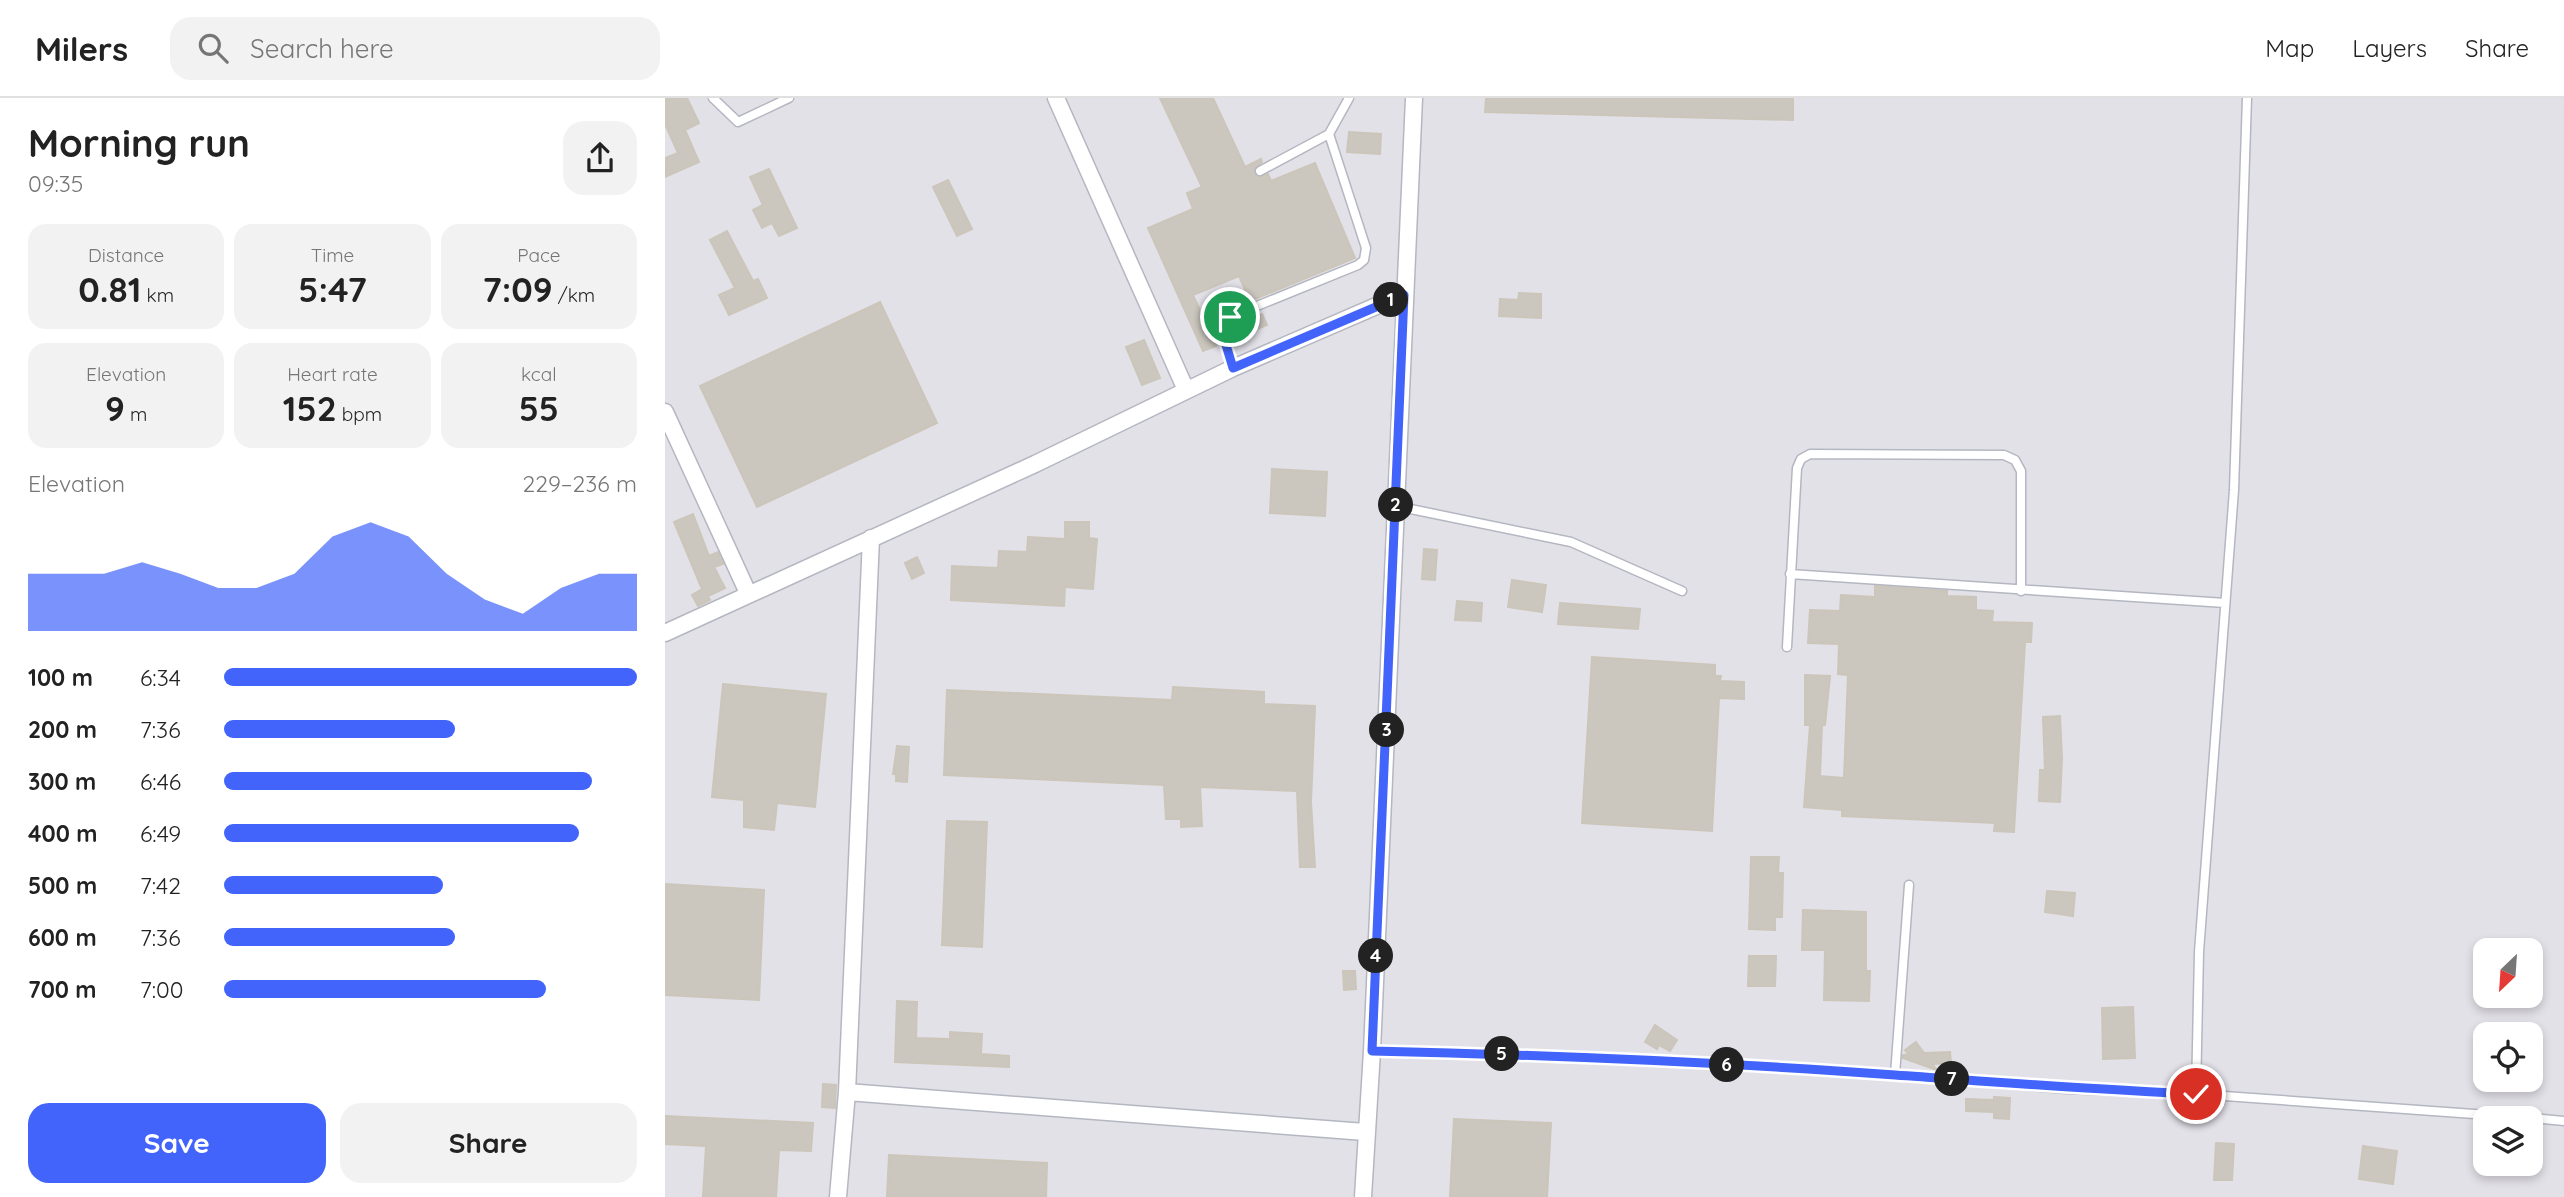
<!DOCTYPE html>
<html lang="en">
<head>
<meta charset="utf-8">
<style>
	body { margin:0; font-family:Quicksand,sans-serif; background:#f2f2f2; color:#222; height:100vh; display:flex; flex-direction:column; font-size:26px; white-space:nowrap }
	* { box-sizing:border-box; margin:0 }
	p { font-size:23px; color:#767676 }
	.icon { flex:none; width:38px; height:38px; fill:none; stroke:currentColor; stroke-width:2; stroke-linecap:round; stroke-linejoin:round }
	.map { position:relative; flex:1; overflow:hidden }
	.panel { display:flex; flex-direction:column; background:#fff; width:665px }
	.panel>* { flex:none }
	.needle { width:46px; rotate:205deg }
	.controls { position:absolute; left:1808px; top:840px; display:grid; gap:14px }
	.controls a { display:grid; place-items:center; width:70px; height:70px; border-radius:14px; background:#fff; box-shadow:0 4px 10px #0003; font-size:35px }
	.pin { position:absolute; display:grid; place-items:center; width:60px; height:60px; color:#fff; margin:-30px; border:4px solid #fff; border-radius:50%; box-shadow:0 2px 7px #0007 }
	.km { position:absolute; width:35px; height:35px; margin:-18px; border-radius:50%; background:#222; color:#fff; font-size:19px; line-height:35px; text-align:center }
	.round { display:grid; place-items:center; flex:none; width:74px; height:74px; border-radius:21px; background:#f2f2f2 }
	.summary { display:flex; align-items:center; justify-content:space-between; height:119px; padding:0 28px }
	h1 { font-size:38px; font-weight:700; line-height:52px }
	.metrics { display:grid; grid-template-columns:repeat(3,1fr); gap:10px; height:119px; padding:7px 28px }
	.metrics div { display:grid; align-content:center; border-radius:18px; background:#f2f2f2; text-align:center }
	.metrics b { font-size:35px; font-weight:700 }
	.metrics small { font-size:19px; font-weight:400 }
	.metrics p { font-size:19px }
	.chart { height:196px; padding:14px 28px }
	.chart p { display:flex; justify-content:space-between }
	.chart svg { width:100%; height:126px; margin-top:7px; fill:#4264fb; opacity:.7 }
	.action { display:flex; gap:14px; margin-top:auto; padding:14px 28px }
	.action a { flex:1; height:80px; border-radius:21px; background:#4264fb; color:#fff; font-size:28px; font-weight:700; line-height:80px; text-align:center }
	.action a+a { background:#f2f2f2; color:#222 }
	ul { padding:0 28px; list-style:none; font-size:23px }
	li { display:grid; grid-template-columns:112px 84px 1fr; align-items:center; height:52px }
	li i { height:18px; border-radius:9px; background:#4264fb }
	header { display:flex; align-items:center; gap:42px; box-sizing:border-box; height:98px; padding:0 35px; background:#fff; border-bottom:2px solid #e0e0e0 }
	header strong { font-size:33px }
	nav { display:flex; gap:38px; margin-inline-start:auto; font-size:24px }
	.search { width:490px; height:63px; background:#f2f2f2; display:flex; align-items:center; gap:18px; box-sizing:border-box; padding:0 24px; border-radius:21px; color:#767676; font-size:26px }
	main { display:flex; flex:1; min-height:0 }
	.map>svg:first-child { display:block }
	.industrial { fill:#e3e1e8; fill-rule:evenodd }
	.building { fill:#cbc7bf; stroke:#cbc5ba; stroke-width:2 }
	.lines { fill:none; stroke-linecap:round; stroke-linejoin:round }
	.service-casing { stroke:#b4b7c1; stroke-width:11 }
	.minor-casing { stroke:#b4b7c1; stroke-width:19 }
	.service { stroke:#fff; stroke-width:8 }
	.minor { stroke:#fff; stroke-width:16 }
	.route-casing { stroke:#fff; stroke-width:14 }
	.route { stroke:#4264fb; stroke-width:9 }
</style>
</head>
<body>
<header>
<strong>Milers</strong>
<div class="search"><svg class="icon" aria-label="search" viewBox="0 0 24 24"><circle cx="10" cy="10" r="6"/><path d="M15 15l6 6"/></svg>Search here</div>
<nav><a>Map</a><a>Layers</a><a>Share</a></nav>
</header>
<main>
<section class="panel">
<div class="summary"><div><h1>Morning run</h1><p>09:35</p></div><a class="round"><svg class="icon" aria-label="share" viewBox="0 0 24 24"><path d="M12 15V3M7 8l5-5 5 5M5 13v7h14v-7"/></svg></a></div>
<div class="metrics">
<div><p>Distance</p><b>0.81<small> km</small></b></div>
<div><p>Time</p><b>5:47</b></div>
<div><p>Pace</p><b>7:09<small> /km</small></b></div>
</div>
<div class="metrics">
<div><p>Elevation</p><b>9<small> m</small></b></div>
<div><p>Heart rate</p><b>152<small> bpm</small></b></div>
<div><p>kcal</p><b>55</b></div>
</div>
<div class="chart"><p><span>Elevation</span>229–236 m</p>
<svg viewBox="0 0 160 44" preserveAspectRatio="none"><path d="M0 44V24L10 24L20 24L30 20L40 24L50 29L60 29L70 24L80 11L90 6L100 11L110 24L120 33L130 38L140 29L150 24L160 24V44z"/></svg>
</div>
<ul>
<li><b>100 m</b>6:34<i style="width:100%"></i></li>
<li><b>200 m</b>7:36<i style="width:56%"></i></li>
<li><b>300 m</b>6:46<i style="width:89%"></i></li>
<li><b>400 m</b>6:49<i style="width:86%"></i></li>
<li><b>500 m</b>7:42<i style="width:53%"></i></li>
<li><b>600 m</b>7:36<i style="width:56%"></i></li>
<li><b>700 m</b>7:00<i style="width:78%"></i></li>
</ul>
<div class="action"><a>Save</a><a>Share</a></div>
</section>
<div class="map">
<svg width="1899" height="1099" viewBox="0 0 1899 1099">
	<rect width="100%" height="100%" fill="#efe9e1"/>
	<path class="industrial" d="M0,0H1899V1099H0ZM1820,852H1866V898H1820ZM1820,936H1866V982H1820ZM1820,1020H1866V1066H1820Z"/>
	<path class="building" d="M0,0H22L34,25L20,32L34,64L0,79V60L13,55L0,26Z
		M495,0H548L580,69L596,61L597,64L589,72L592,79L603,76L606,83L650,65L690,160L585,203L574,178L528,197L551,248L538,253L483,130L528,111L522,95L537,89Z
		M821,0H1128V22L820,14Z
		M684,34L716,36L715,56L682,54Z
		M104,71L132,130L114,138L107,125L97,130L88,112L98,107L85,79Z
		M283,82L307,131L292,138L268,89Z
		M62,133L88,183L93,181L102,200L64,217L54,197L70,190L45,142Z
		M854,195L876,196V220L834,218L835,201L853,202Z
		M215,204L272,325L92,409L35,288Z
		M597,216L602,227L575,238L570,227Z
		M479,242L495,280L477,287L461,249Z
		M607,371L662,374L660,418L605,415Z
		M28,416L44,458L53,454L58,466L49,469L60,490L43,498L45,502L33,508L27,497L37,491L9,424Z
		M400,424H424V440L432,441L428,491L400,489L399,508L286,502L287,468L333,470L334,453L362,454L363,439L400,441Z
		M759,451L772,452L770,482L757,481Z
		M252,459L259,475L247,481L240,465Z
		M847,482L881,487L877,514L843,509Z
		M1210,488L1282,493V498L1311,499V512L1328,513L1327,524L1367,525L1366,544H1360L1349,734L1329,733L1330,725L1177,718V712L1139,709L1145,627H1140V577L1165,578L1160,627H1157L1155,678L1179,680L1183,577L1173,576L1174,546L1143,545L1145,512L1175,513L1176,497L1210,499Z
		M792,503L817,505L816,523L790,522Z
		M895,505L975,511L973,531L893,526Z
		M927,559L1050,567V578H1056L1055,583L1079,584V601L1054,600L1047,733L917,725Z
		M58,586L161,596L150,709L112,705L109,732L79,729V702L47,699Z
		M508,589L599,594V606L650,608L646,704L650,769H635L632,693L535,689L537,728L516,729V721H501L499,687L279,677L282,592L507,602Z
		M1395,618L1397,660L1395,704L1374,703L1375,672H1380L1378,619Z
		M232,648L244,649L242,684L231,683V676H228Z
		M282,723L322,724L317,849L277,847Z
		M1086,759H1114L1113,775H1118L1117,819H1110V832L1084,831Z
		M0,786L99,792L94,902L0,897Z
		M1382,793L1410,795L1408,818L1380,814Z
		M1138,812L1201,814V873H1205L1204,903L1159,902L1160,852H1137Z
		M1084,858H1111L1110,888H1083Z
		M678,873H690L691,891L679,892Z
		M232,903L252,904L251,940L285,941V934L317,936L316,956L344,958V969L230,964Z
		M1468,909L1470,960L1438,961L1437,910Z
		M990,927L1012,942L1005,953L994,947L992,951L980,944Z
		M1251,944L1259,955L1285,954L1286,965L1267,966L1272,972L1238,960V957L1244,956L1240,952Z
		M158,986L171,987L170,1010L157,1009Z
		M1329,999L1345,1000L1344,1021L1329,1020V1014L1301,1013V1001L1329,1002Z
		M0,1018L148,1025L146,1053L114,1052L111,1099H38L41,1048L0,1046Z
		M789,1021L886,1025L882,1099H785Z
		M1551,1045L1569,1046L1567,1082H1549Z
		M1698,1048L1732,1053L1728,1086L1694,1081Z
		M224,1057L382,1065L381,1099H222Z"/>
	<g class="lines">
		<defs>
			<path id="service" d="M48,0L73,24L124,0
				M595,73L664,36
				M568,270L558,237L565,219L693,167L699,162L701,150L664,36L684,0
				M731,408L906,444L1017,493
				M1125,476L1560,505
				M1122,549L1132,370L1136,361L1145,356L1339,357L1350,362L1356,373V493
				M707,953L906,958L1230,977L1402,991L1531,996L1865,1020
				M1230,977L1244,787
				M1531,996L1534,854L1569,392L1582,0
				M1866,1020L1899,1023"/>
			<path id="minor" d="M391,0L521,292
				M0,314L83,495
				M0,535L370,366L568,270L739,196
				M182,994L700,1034
				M173,1099L182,994L206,440
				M698,1099L707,953L749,0"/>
		</defs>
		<use href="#service" class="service-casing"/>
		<use href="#minor" class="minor-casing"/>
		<use href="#service" class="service"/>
		<use href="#minor" class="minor"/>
	</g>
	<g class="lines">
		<defs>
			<path id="route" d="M565,219L558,237L568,270L739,197L707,953C882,957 1056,964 1230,977C1331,984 1431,992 1531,996"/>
		</defs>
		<use href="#route" class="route-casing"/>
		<use href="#route" class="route"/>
	</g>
</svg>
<div class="controls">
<a><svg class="needle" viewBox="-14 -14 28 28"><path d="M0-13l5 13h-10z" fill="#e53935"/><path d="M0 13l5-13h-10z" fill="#767676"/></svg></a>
<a><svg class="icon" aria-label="locate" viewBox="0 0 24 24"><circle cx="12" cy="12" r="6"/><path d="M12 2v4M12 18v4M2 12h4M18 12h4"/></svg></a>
<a><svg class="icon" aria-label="layers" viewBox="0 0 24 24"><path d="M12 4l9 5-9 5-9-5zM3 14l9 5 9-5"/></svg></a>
</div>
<div class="pin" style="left:565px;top:219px;background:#1e9e55"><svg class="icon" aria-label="arrive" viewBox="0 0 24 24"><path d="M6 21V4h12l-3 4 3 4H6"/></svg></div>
<div class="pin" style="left:1531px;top:996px;background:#d93025"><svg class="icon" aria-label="check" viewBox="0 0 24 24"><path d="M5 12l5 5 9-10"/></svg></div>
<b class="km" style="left:726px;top:202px">1</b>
<b class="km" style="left:731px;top:407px">2</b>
<b class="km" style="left:722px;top:632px">3</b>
<b class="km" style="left:711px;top:858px">4</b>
<b class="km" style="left:837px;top:956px">5</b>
<b class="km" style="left:1062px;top:967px">6</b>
<b class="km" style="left:1287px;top:981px">7</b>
</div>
</main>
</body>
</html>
